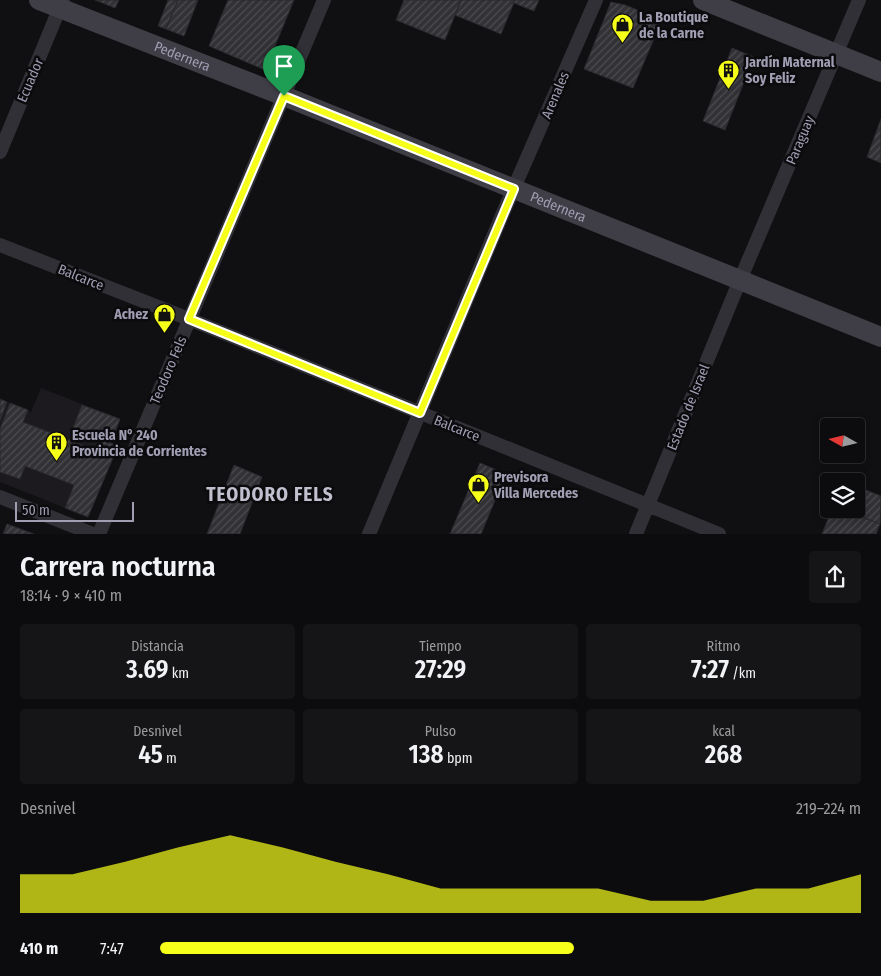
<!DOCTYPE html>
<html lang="es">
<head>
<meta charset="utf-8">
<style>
	body { margin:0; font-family:"Fira Sans Condensed",sans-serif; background:#151416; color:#f1f3f6; height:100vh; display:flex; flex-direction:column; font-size:19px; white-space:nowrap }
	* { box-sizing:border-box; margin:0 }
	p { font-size:16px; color:#9a9b9d }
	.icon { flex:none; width:28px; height:28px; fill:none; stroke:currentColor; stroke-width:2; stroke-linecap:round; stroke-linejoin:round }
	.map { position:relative; height:534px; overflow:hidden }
	.details { display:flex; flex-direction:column; background:#0c0b0d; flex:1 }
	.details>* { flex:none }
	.needle { width:32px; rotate:278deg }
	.fabs { position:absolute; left:820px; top:418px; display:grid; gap:10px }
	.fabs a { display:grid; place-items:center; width:45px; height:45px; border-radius:5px; background:#0c0b0d; box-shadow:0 2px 8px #0003,0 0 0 1px #2c2b2e; font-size:25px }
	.scale { position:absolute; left:15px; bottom:12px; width:119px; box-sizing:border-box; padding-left:5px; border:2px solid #a09eb3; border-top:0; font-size:14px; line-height:18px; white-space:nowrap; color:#a09eb3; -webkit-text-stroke:4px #0b0a0c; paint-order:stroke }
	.pin { position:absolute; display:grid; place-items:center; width:42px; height:42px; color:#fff; margin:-51px -21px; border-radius:50% 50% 50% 0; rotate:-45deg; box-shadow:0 0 5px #0007 }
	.pin .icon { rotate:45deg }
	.round { display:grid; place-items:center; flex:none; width:52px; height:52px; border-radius:5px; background:#151416 }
	.overview { display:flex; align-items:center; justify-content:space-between; height:85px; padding:0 20px }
	h1 { font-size:28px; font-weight:600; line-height:38px }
	.figures { display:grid; grid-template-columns:repeat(3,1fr); gap:8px; height:85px; padding:5px 20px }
	.figures div { display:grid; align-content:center; border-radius:5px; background:#151416; text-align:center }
	.figures b { font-size:25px; font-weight:600 }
	.figures small { font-size:14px; font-weight:400 }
	.figures p { font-size:14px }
	.chart { height:140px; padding:10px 20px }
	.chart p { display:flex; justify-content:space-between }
	.chart svg { width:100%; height:90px; margin-top:5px; fill:#f6ff19; opacity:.7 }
	ul { padding:0 20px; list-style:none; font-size:16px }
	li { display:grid; grid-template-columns:80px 60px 1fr; align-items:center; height:38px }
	li i { height:12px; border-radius:6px; background:#f6ff19 }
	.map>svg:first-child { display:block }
	.built { fill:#1c1a1e }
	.building { fill:url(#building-hatch); stroke:#2a292d }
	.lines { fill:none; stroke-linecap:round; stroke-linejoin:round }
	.street { stroke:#313036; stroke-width:14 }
	.secondary { stroke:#3f3e46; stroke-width:20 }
	.route-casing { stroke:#fff; stroke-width:10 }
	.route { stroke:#f6ff19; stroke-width:6 }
	.labels { text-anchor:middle; stroke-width:5; stroke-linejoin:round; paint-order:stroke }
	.poi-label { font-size:14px; font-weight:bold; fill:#a09eb3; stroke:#0b0a0c; text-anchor:start }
	.street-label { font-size:14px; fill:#a09eb3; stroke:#0b0a0c }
	.district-label { font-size:19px; font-weight:bold; letter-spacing:1px; fill:#c1c0cf; stroke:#0b0a0c }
</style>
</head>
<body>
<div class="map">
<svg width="881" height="534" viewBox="0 0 881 534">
	<defs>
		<pattern id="building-hatch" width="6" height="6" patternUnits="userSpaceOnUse" patternTransform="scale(1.25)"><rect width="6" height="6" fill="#323136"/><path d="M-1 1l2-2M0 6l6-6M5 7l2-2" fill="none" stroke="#4c4c51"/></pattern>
	</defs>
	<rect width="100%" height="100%" fill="#100f11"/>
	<path class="built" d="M41,388L120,419L111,443L116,445L111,457L113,458L88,517L0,482V399L31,412Z"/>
	<path class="building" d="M95,0H119L115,8Z
		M168,0H178L166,29L158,26Z
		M178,0H198L184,36L166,29Z
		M228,0H294L265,70L209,46Z
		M404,0H461L445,40L396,20Z
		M461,0H515L501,34L455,15Z
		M515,0H539L534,11L514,3Z
		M611,2L625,5L662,20L633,88L584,69Z
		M732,48L754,57L725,130L703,121Z
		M881,119V163L867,157Z
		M0,399L7,402L0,421Z
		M10,403L28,410L23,422L95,450L99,439L116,445L111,457L113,458L88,517L65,508L74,485L25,466L20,479L0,472V429Z
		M82,405L120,419L111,443L73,428Z
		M480,463L506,474L481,534H450Z
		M234,465L262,477L240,534H207Z
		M856,486L881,496L880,524L841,509H856Z
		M832,509H841L880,524L876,534H822Z
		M7,524L34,534H3Z"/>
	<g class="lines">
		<path class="street" d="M0,152L63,0
			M0,245L189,319L719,534
			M0,497L93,534
			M99,534L324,0
			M369,534L503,213L596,0
			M636,534L740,280L859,0"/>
		<g class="secondary">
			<path id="s1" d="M39,0L284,96L881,337"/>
			<path d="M703,0L881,72"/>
		</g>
	</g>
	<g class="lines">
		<defs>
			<path id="route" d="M284,96L514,189L420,413L189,319Z"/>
		</defs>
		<use href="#route" class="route-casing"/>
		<use href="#route" class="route"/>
	</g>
	<defs>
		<symbol id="shop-pin" viewBox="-11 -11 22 30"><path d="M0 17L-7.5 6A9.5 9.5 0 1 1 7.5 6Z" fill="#f6ff19" stroke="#0b0a0c"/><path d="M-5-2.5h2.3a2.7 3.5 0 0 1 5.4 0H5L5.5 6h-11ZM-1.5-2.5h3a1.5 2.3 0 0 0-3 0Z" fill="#111"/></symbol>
		<symbol id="building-pin" viewBox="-11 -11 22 30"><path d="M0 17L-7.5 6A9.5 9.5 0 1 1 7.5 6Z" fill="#f6ff19" stroke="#0b0a0c"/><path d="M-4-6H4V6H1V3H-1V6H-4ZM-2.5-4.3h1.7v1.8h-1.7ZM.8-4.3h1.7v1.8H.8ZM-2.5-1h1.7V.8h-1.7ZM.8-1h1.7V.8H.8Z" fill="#111"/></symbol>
	</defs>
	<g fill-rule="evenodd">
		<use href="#shop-pin" x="610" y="12" width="25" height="34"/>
		<use href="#building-pin" x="716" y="58" width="25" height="34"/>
		<use href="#shop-pin" x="152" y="302" width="25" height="34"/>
		<use href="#building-pin" x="44" y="430" width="25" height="34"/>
		<use href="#shop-pin" x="466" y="472" width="25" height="34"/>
	</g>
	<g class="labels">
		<g class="poi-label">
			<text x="639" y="22">La Boutique<tspan x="639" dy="16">de la Carne</tspan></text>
			<text x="745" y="67">Jardín Maternal<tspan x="745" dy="16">Soy Feliz</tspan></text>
			<text x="148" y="319" text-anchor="end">Achez</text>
			<text x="72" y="440">Escuela N° 240<tspan x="72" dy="16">Provincia de Corrientes</tspan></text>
			<text x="494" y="482">Previsora<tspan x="494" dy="16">Villa Mercedes</tspan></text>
		</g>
		<g class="street-label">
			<text dy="5" stroke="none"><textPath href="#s1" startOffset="154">Pedernera</textPath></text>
			<text transform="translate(30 80) rotate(-67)" y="5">Ecuador</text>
			<text transform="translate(555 95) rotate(-67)" y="5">Arenales</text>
			<text transform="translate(800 140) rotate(-67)" y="5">Paraguay</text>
			<text dy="5" stroke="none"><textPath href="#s1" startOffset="559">Pedernera</textPath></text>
			<text transform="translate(81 277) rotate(22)" y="5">Balcarce</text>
			<text transform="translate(168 370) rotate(-67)" y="5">Teodoro Fels</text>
			<text transform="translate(688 407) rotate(-68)" y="5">Estado de Israel</text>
			<text transform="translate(457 428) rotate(22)" y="5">Balcarce</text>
		</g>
		<g class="district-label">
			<text x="270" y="501">TEODORO FELS</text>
		</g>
	</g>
</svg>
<div class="fabs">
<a><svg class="needle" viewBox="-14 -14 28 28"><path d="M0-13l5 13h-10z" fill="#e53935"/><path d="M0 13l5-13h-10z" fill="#9a9b9d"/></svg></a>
<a><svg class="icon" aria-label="layers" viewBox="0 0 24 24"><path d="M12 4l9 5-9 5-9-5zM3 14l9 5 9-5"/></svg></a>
</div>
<div class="scale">50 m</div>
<div class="pin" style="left:284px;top:96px;background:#1e9e55"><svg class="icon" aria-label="arrive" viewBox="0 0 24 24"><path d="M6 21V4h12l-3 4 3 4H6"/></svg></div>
</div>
<section class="details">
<div class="overview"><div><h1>Carrera nocturna</h1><p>18:14 · 9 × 410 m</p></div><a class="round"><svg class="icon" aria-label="share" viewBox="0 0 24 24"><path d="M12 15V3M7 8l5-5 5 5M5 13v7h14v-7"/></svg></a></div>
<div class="figures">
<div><p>Distancia</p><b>3.69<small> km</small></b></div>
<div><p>Tiempo</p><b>27:29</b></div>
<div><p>Ritmo</p><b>7:27<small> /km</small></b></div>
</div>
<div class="figures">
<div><p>Desnivel</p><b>45<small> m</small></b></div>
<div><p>Pulso</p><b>138<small> bpm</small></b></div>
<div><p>kcal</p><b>268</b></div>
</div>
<div class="chart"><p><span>Desnivel</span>219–224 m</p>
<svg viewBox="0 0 160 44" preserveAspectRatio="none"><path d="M0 44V25L10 25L20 19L30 12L40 6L50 12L60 19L70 25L80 32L90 32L100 32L110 32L120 38L130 38L140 32L150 32L160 25V44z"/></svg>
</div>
<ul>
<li><b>410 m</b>7:47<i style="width:59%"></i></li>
</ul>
</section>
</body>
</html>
